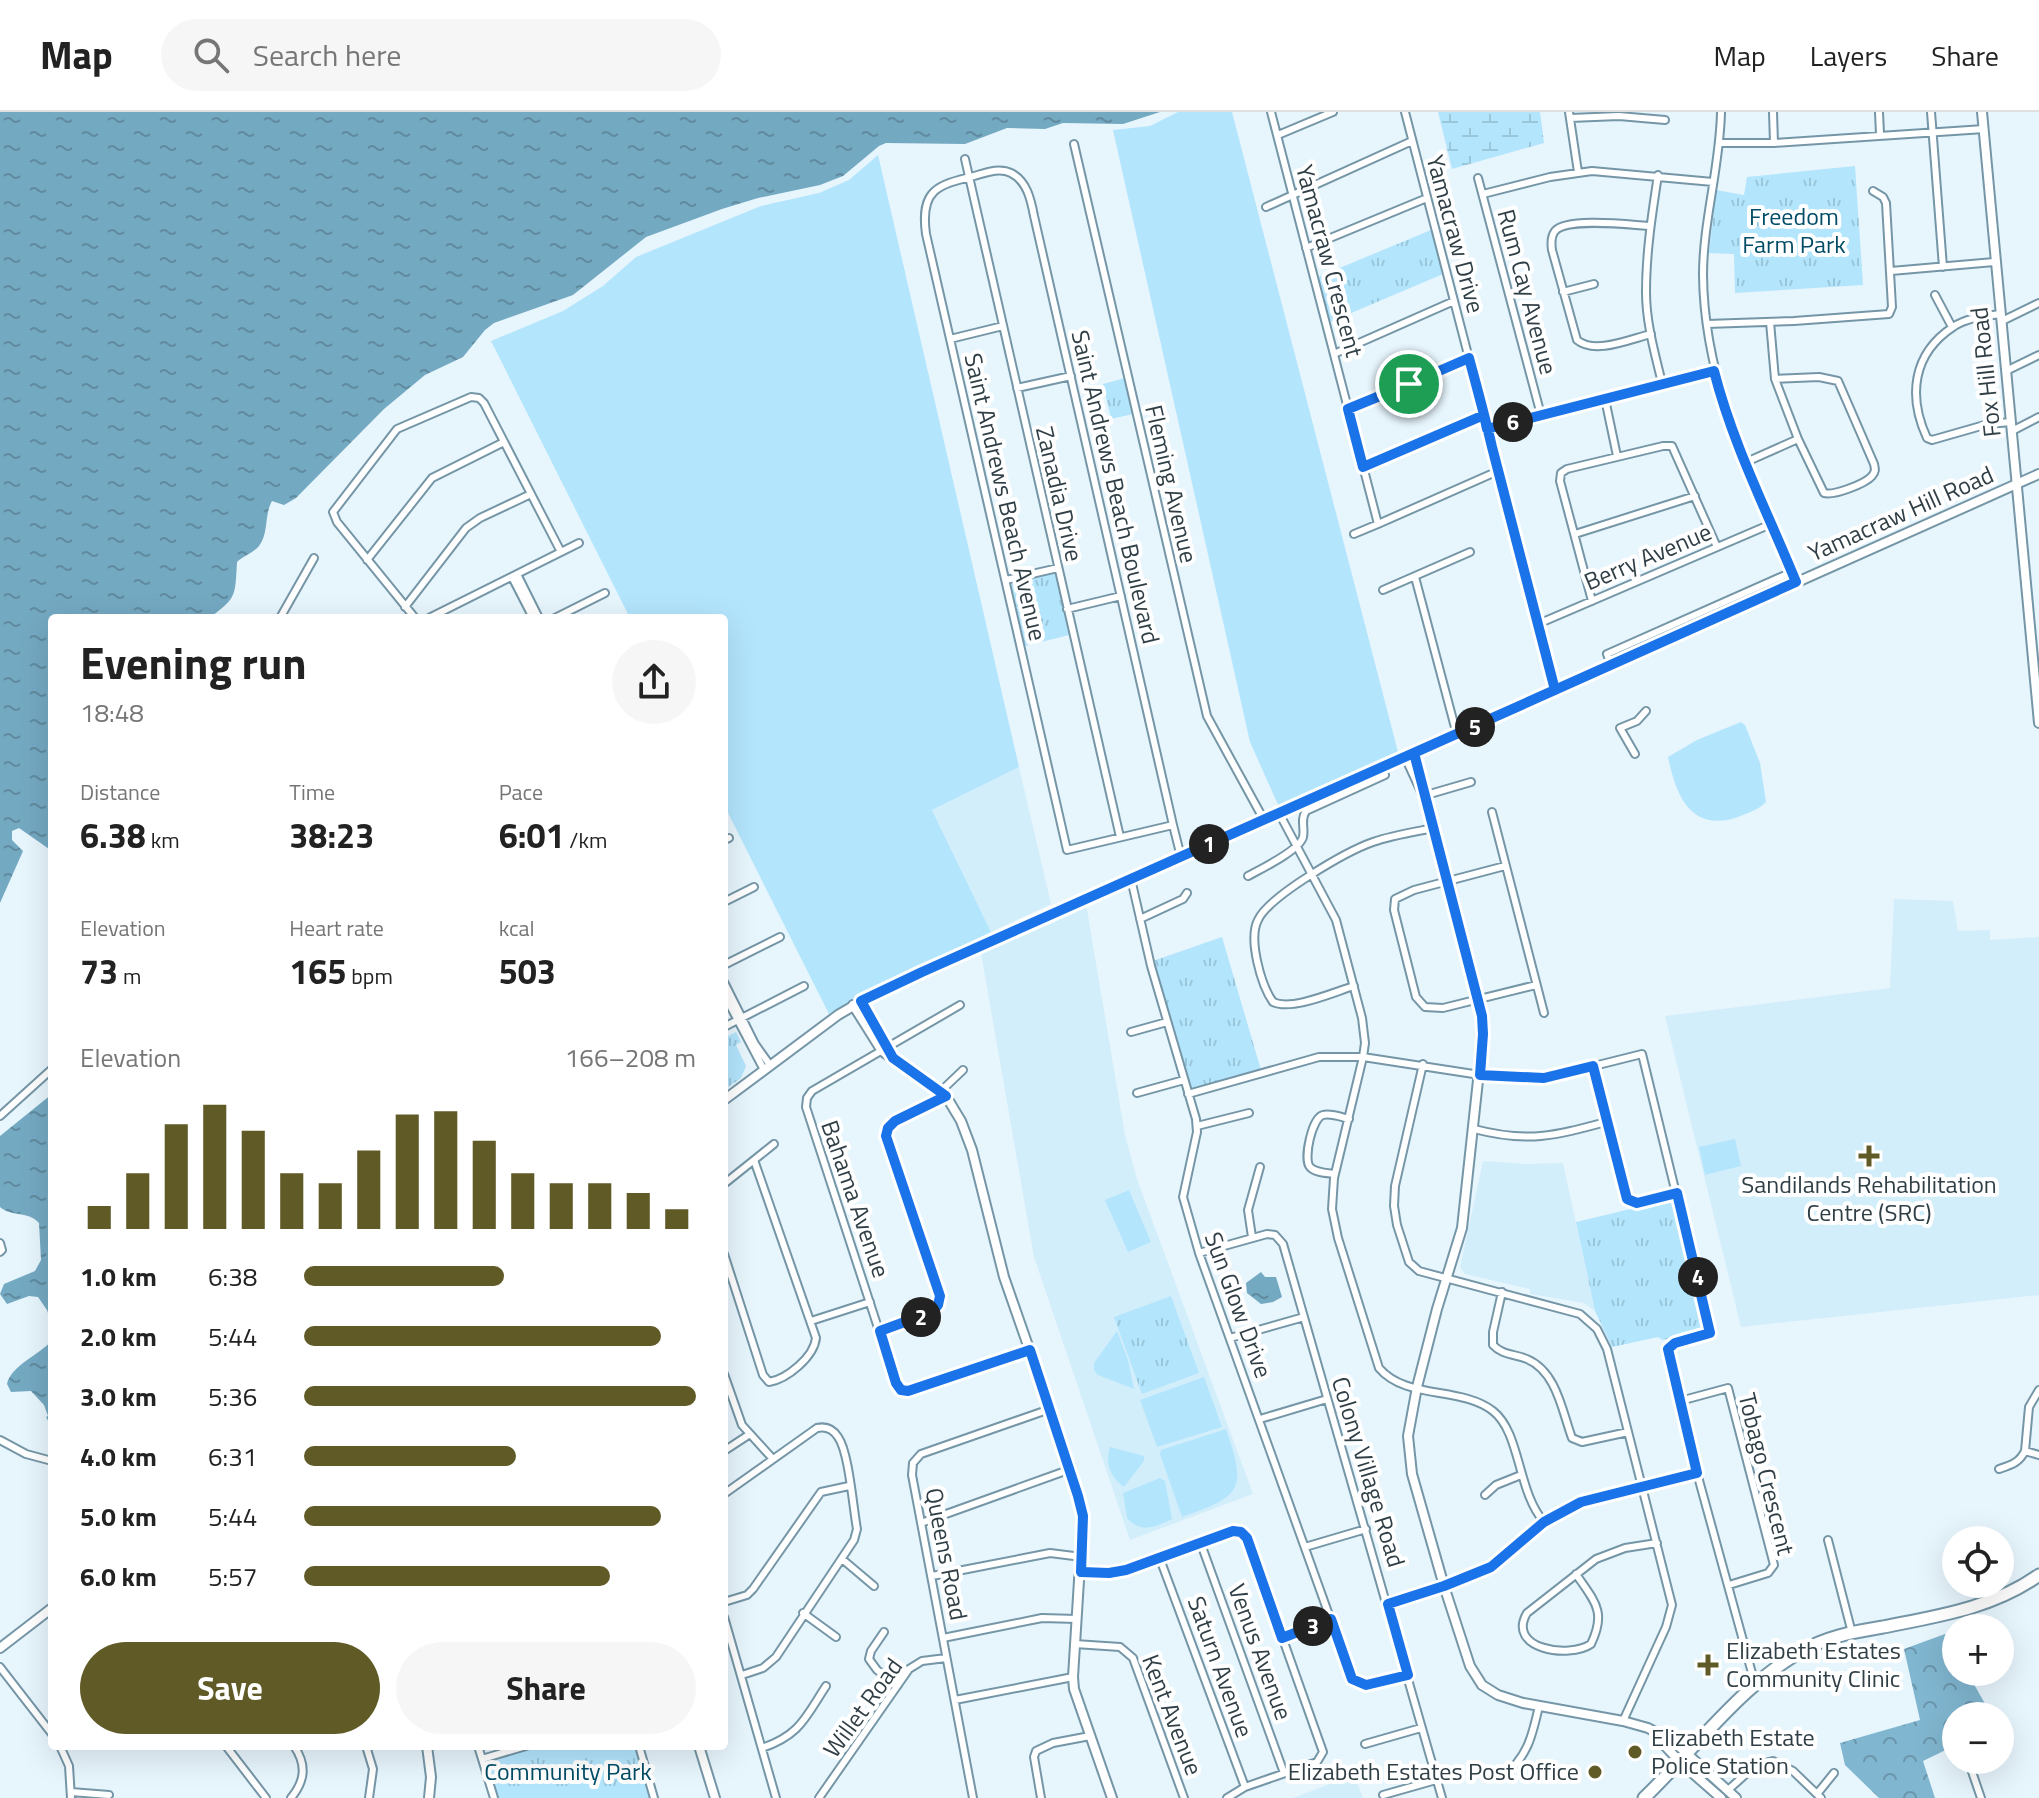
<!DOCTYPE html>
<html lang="en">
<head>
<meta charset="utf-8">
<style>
	body { margin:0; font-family:"Titillium Web",sans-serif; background:#f6f6f6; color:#222; height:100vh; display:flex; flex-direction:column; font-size:30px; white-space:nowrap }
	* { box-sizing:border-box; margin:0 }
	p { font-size:26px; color:#767676 }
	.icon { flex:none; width:44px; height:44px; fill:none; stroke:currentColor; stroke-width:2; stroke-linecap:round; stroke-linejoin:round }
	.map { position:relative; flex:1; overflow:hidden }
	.panel { position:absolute; left:48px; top:502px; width:680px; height:1136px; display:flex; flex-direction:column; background:#fff; border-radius:8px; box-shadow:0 8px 32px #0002 }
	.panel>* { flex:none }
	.buttons { position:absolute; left:1942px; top:1414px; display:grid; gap:16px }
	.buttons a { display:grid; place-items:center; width:72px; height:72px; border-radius:50%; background:#fff; box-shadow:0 8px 32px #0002; font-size:40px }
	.pin { position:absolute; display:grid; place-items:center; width:68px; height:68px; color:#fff; margin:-34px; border:4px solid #fff; border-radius:50%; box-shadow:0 2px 8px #0007 }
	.km { position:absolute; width:40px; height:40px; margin:-20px; border-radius:50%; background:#222; color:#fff; font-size:22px; line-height:40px; text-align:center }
	.round { display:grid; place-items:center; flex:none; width:84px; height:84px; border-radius:42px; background:#f6f6f6 }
	.summary { display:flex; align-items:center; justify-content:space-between; height:136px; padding:0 32px }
	h1 { font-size:44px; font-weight:700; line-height:60px }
	.metrics { display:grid; grid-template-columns:repeat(3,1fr); gap:12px; height:136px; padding:8px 32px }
	.metrics div { display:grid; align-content:center }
	.metrics b { font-size:34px; font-weight:700 }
	.metrics small { font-size:22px; font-weight:400 }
	.metrics p { font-size:22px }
	.chart { height:224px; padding:16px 32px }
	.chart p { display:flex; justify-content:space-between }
	.chart svg { width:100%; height:144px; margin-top:8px; stroke:#605a27; stroke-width:6 }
	.action { display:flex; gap:16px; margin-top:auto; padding:16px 32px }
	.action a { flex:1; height:92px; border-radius:48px; background:#605a27; color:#fff; font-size:32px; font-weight:700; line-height:92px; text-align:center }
	.action a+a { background:#f6f6f6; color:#222 }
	ul { padding:0 32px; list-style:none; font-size:26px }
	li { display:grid; grid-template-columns:128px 96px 1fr; align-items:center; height:60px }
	li i { height:20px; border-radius:10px; background:#605a27 }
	header { display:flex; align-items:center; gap:48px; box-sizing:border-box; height:112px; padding:0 40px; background:#fff; border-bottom:2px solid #e0e0e0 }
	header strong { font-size:38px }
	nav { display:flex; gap:44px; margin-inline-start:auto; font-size:28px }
	.search { width:560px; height:72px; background:#f6f6f6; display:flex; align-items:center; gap:20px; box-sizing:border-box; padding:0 28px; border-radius:44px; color:#767676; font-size:30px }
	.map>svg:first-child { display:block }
	.built { fill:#d3eefb }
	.grass { fill:#b3e5fd }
	.forest { fill:url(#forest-crowns) }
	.wetland { fill:url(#wetland-marsh) }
	.park { fill:url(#park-tufts) }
	.water { fill:url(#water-ripples) }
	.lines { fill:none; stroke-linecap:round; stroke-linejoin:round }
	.street-casing { stroke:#7596a7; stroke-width:10 }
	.secondary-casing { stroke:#7596a7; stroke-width:12 }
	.highway-casing { stroke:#7596a7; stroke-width:15 }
	.street { stroke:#fff; stroke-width:6 }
	.secondary { stroke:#fff; stroke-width:8 }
	.highway { stroke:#fff; stroke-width:11 }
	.route-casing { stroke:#fff; stroke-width:16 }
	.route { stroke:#1a73e8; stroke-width:10 }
	.poi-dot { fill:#605a27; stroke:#fff; stroke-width:3 }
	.labels { text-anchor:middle; stroke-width:8; stroke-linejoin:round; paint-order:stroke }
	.park-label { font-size:24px; fill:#004c66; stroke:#fff }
	.street-label { font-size:24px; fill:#303f46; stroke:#fff }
	.poi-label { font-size:24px; fill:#303f46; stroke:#fff; text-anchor:start }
</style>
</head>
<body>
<header>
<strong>Map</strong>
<div class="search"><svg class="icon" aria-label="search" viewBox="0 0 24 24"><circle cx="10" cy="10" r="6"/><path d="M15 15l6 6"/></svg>Search here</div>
<nav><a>Map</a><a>Layers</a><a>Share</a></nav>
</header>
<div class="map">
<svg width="2039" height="1686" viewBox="0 0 2039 1686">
	<defs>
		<pattern id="forest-crowns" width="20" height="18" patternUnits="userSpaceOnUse" patternTransform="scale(2)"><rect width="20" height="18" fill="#81b6d0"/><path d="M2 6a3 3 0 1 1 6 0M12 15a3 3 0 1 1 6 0" fill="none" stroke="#6a95ab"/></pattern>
		<pattern id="wetland-marsh" width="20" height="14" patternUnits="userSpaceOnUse" patternTransform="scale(2)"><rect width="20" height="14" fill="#b3e5fd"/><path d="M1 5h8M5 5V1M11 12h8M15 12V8" fill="none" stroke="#9ac6da"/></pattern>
		<pattern id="park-tufts" width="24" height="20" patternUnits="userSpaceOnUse" patternTransform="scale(2)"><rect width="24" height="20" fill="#b3e5fd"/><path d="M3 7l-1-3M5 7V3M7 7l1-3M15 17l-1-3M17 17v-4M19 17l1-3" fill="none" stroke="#9ac6da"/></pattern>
		<pattern id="water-ripples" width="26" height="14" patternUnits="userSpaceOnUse" patternTransform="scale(2)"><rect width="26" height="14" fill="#74a9c2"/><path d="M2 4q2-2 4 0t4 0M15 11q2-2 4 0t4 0" fill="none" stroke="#608b9f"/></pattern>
	</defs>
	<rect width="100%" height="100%" fill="#e7f5fd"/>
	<path class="built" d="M1019,655L1051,792L991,820L932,698Z
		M1894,787L1953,789L1958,819L1990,818V828L2039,825V1183L1741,1215L1665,904L1890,876Z
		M1086,792L1125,1023L1137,1067L1253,1382L1130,1428L1034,1145L981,841Z
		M1483,1049L1526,1052L1563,1051L1595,1199L1584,1191L1530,1182V1177L1465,1162L1460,1155Z
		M1354,1663L1363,1686H1293Z"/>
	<path class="grass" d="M1178,0H1232L1399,644L1280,697L1250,630L1113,18L1150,14Z
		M878,43L1019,655L932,698L991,820L862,882L829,902L724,693V506H630L491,229L563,199L603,174L636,145L761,94L819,81L849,68Z
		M1741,610L1745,613L1760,651L1766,690C1758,698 1748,701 1738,705C1691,721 1676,684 1668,645L1697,628Z
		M1735,1027L1741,1054L1705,1063L1699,1035Z
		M1129,1078L1151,1130L1128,1140L1105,1088Z
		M1117,1219L1128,1248L1134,1277L1098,1263L1094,1258V1251Z
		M1204,1265L1222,1315L1157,1335L1140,1288Z
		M1226,1317C1247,1378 1242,1384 1182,1405L1160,1342L1161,1338Z
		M1110,1335L1144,1344V1349L1124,1375C1110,1365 1105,1351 1110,1335Z
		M1160,1366L1165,1369L1172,1407C1155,1415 1142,1422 1127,1406L1123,1381Z"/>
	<path class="forest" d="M1945,1522L1956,1541V1560H1967L1992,1604H1956V1633L1923,1649L1935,1686H1879L1845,1653L1840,1631L1920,1608L1904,1537Z"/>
	<path class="wetland" d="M1438,0H1540L1544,31L1452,57Z"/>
	<path class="park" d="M1855,54L1863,173L1735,181L1734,142L1709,141L1716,78L1744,83L1747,65Z
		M1431,118L1443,162L1330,210L1318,165Z
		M1125,266L1133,302L1111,307L1103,272Z
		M1055,460L1069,523L1025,534L1011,471Z
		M1222,825L1261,958L1195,978L1190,974L1153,849Z
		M736,920L741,930L736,933L746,954L741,966L724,978V926Z
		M1664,1089L1674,1091L1677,1096L1703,1213L1696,1220L1663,1228L1658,1225L1612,1235L1595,1199L1576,1110Z
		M1171,1184L1199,1261L1142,1282L1114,1205Z
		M537,1634H634L650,1686H498L487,1649Z"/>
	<path class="water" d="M0,0H1160L1123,12L1063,11L1045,17L1007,16L965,32L886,31L879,34L843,64L820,73L758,86L722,97L646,125L573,183L494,211L485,218L463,245L425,263L384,297L296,386L284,393L272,389C264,403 269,421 259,434C253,441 243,444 237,450C235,484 237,486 209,506H52V739L19,716L12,719V728L23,739L0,791Z
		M52,982V1213L47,1198L38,1185L29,1184L7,1192L0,1182L4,1172L35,1159L41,1148L39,1111C29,1099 11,1105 0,1095V1024Z
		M1261,1160L1265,1165H1276L1282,1185L1273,1190L1261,1192L1247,1181L1246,1171Z
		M52,1228V1316L46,1305L48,1304L44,1293L31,1279L11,1280L7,1272C11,1253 40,1243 52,1228Z"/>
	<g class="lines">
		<defs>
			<path id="street" d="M1271,0L1378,412L1498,359
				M1405,0L1555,578
				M1569,0L1578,60
				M1721,0C1720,55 1703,109 1703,163C1704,274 1754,370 1796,470
				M1773,0L1774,31
				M1879,0L1880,22
				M1931,0L1943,155
				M1570,6L1619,4L1665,8
				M1278,23L1333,0
				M1719,31H1774L1984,17
				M1074,32L1207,604L1264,708
				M965,47L1120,725
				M1658,63C1652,102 1646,141 1646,180C1646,211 1655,242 1662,271
				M1478,66L1541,303
				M1483,82L1550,65L1592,59L1713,70
				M1266,95L1412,29
				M1650,114C1632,113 1567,105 1555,119C1551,124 1551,131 1552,138L1577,228C1595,243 1630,227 1651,222
				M1306,136L1427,86
				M1891,159L1994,150
				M1563,180L1594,172
				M1935,183L1952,215
				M2001,202C1985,204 1966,206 1953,215C1912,242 1908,285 1927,326L1932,328L1988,312L2011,310
				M2002,209L2039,191
				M1770,210L1775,267L1819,265L1838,269L1874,352C1875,357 1876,359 1872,364C1865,372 1833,384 1824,381L1798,327L1775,267
				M1707,212L1794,209L1889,202L1892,195L1886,91L1883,85L1873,79
				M950,227L1003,214
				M1334,242L1454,189
				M2006,259L2039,243
				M1017,276L1071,264
				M1605,287L1617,344
				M1348,297L1469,246
				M1487,317L1714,259
				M2012,319L2039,305
				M1744,351L1798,327
				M1363,355L1484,303
				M1354,422L1378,412
				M1575,422L1695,384
				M367,448L432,366L504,330
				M517,462L539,506
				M512,465L533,506
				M1415,465L1457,623
				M1006,468L1058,456
				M1383,478L1470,440
				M1592,489L1560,369L1561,361L1567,357L1663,334H1672L1717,435
				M405,495L466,416L480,406L531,382
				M1067,497L1121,484
				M280,506L314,446
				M415,506L337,410L333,400L397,317L471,285L479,286L484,291L561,440
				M429,506L579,431
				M555,506L605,481
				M1538,512L1771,412
				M1611,553L1607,542L1792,460
				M1635,642L1620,616L1637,609L1646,599
				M1423,684L1471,670
				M1492,700L1544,901
				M1279,701L1336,808L1362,906L1365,931L1363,945L1334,1066L1332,1097L1338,1126L1379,1256C1406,1288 1461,1274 1493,1299C1521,1321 1517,1379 1544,1410
				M1173,713L1067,738L926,122C920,78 937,73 974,64C985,61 999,55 1011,61C1027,69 1031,88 1034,104L1173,713L1181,745
				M724,728L729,726
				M1505,754L1414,778L1395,787L1394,798L1416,885L1425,895L1443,896L1536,873
				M1248,764C1261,757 1300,738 1303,725C1305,715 1300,708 1306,699L1385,663
				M1131,767L1151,854L1196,1007L1197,1020L1183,1085L1199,1141L1352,1567L1366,1573L1408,1563
				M724,790L754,775
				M1140,807L1183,787L1187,781
				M724,853L780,825
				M724,870L755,932L770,953
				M1354,874C1334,880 1292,899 1273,890C1261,873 1248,827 1258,808C1269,784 1347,739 1373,730C1393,723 1414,720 1434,716
				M724,882L764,958
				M960,893L812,979L807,986L806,995L896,1271L901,1278L908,1279L1030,1238
				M724,915L804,874
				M1131,920L1167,910
				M1423,952L1395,1074L1394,1094L1397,1113L1409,1150L1419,1159L1580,1202L1597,1217L1607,1237L1672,1493L1666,1515L1623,1609
				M1593,954L1627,1087L1637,1091L1677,1081
				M941,979L963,958
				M1137,981L1184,968
				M1188,982L1319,945H1363L1480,963L1529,967L1558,963L1642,942L1710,1221L1672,1233L1668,1237L1669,1244L1697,1361L1755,1572
				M0,1004L52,957
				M1197,1014L1249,1001
				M1474,1017C1528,1031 1554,1024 1606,1010
				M1335,1062C1328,1061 1315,1061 1310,1055C1303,1047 1312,1006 1323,1003C1331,1001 1341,1005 1349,1007
				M724,1072L774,1032
				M1252,1125L1248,1098L1260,1055
				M0,1131L2,1138L0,1140
				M1199,1141L1267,1122L1275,1123L1283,1132L1442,1686
				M724,1142L763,1263L769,1270C787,1267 814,1245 816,1226L754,1048
				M1502,1180L1493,1220V1233C1502,1243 1515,1242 1527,1247C1557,1260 1562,1299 1572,1326L1582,1330L1628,1320
				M811,1209L870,1190
				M880,1219L932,1200L940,1189L886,1024L888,1016L895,1009L946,984
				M1230,1226L1304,1205
				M724,1262L742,1313L772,1346
				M1680,1289L1728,1276L1774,1453L1768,1461L1729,1473
				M1260,1307L1327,1287
				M0,1328L26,1342L52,1349
				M724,1339L750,1322
				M2025,1339L2039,1343
				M1999,1357C2011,1353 2019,1351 2025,1339L2029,1295L2039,1278
				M724,1382L817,1316C826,1314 833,1317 838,1325C849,1340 853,1396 857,1417L854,1428L776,1545L763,1556L742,1563
				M1485,1383L1496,1373L1521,1363
				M921,1411L1071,1357
				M1828,1428L1852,1521
				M1201,1432L1284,1661
				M1305,1435L1366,1417
				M842,1447L874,1474
				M1160,1447L1245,1675
				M1081,1460L1109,1461L1126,1458L1233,1419L1241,1420L1247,1426L1323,1640L1317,1650L1245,1675L1227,1686
				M1576,1462C1594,1489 1607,1499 1591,1532C1569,1547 1506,1537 1527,1501L1596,1447L1625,1436L1657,1431
				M932,1464L1050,1441L1082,1445
				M724,1490L747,1483L753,1477L821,1380L849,1374
				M1388,1492L1476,1463L1491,1455L1544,1410L1581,1390L1697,1361
				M803,1501L836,1525
				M724,1505L776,1686
				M884,1520L871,1539L869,1547L877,1558L898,1573
				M943,1526L1042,1506L1077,1507
				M1282,1526L1331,1507
				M1075,1532L1120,1535L1133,1546L1184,1686
				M0,1555L52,1622
				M955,1588L1073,1565
				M1365,1632L1421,1616
				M60,1634L69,1654L71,1686
				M226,1634L266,1686
				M366,1634L373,1657L369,1686
				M478,1634L494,1686
				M639,1634L654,1686
				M762,1636C800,1623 805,1606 826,1574
				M482,1647L526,1634
				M1968,1648L1981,1686
				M1502,1666C1528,1644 1532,1625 1539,1594
				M1728,1678L1756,1653L1773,1649L1793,1659L1821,1686
				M71,1680L109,1683
				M1817,1682L1834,1661
				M1383,1683L1436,1668
				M291,1686C305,1669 307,1653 294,1634
				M819,1686L909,1557L922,1549L946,1546
				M973,1686L912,1363L913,1351L921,1342L1050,1297
				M1041,1686L1034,1645L1036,1639L1053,1631L1090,1624"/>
			<path id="secondary" d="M1982,0L2039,611
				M1414,641L1423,674
				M1406,645L1425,686L1449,769L1479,889L1483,922L1462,1116L1437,1197L1417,1275L1408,1324L1412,1362L1444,1474L1470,1554L1482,1573L1498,1583L1523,1591L1623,1609L1648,1616L1674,1630L1736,1686
				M861,889L891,942
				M853,893L882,939L946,984L961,1009L972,1038L1004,1165L1071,1357L1083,1404L1073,1565L1074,1577L1112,1686
				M724,988L838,903L867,886L2039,362
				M0,1536L52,1496
				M1655,1623L1681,1651L1721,1686
				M427,1634L431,1665L429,1686
				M699,1634L715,1686"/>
			<path id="highway" d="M1644,1686C1696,1636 1747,1565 1812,1534C1834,1523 1859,1519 1883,1515C1938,1504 1993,1496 2039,1463"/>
		</defs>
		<use href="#street" class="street-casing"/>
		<use href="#secondary" class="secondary-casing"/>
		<use href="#highway" class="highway-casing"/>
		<use href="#street" class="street"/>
		<use href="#secondary" class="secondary"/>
		<use href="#highway" class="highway"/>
	</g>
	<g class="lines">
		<defs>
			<path id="route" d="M1409,272L1469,246C1477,276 1485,305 1492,335L1555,578L922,860L861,889L893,946L946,984L895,1009L888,1016L886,1024L940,1184L938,1193L932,1200L880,1219L896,1271L901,1278L908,1279L1030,1238L1078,1384L1083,1404L1081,1460L1109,1461L1126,1458L1233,1419L1241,1420L1247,1426L1282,1526L1331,1507L1352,1567L1366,1573L1408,1563L1388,1492L1444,1474L1491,1455L1544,1410L1581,1390L1697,1361L1668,1237L1675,1231L1710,1221L1677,1081L1637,1091L1627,1087L1593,954L1544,966L1480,963L1483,922L1482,904L1414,641L1796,470C1767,399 1733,333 1714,259L1487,317L1484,303L1363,355L1348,297L1409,272"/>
		</defs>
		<use href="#route" class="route-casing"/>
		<use href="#route" class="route"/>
	</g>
	<g class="poi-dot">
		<path d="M1865 1032h8v8h8v8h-8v8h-8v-8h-8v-8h8z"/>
		<path d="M1704 1541h8v8h8v8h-8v8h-8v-8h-8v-8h8z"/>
		<circle cx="1635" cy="1640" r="8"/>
		<circle cx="1595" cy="1660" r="8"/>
	</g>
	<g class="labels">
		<g class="park-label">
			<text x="1794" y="113">Freedom<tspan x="1794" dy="28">Farm Park</tspan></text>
			<text x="568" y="1668">Community Park</text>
		</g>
		<g class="street-label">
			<text transform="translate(1455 122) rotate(75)" y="8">Yamacraw Drive</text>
			<text transform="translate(1329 149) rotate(75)" y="8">Yamacraw Crescent</text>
			<text transform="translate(1527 180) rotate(75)" y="8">Rum Cay Avenue</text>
			<text transform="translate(1986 260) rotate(-96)" y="8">Fox Hill Road</text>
			<text transform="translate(1171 372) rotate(77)" y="8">Fleming Avenue</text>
			<text transform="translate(1115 375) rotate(77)" y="8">Saint Andrews Beach Boulevard</text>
			<text transform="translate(1059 382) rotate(77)" y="8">Zanadia Drive</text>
			<text transform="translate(1005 385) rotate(77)" y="8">Saint Andrews Beach Avenue</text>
			<text transform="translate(1901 402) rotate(-24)" y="8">Yamacraw Hill Road</text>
			<text transform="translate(1648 445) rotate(-23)" y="8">Berry Avenue</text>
			<text transform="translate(855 1087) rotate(71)" y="8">Bahama Avenue</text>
			<text transform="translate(1238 1193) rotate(70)" y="8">Sun Glow Drive</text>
			<text transform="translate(1368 1360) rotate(73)" y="8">Colony Village Road</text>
			<text transform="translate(1766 1362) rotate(76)" y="8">Tobago Crescent</text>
			<text transform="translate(946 1442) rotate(79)" y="8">Queens Road</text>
			<text transform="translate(1260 1540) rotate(70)" y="8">Venus Avenue</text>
			<text transform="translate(1220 1555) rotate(70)" y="8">Saturn Avenue</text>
			<text transform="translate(863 1596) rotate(-54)" y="8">Willet Road</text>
			<text transform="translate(1172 1603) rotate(69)" y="8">Kent Avenue</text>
		</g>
		<g class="poi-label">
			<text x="1869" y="1081" text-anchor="middle">Sandilands Rehabilitation<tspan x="1869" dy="28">Centre (SRC)</tspan></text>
			<text x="1726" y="1547">Elizabeth Estates<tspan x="1726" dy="28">Community Clinic</tspan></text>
			<text x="1651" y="1634">Elizabeth Estate<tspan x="1651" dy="28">Police Station</tspan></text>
			<text x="1579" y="1668" text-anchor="end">Elizabeth Estates Post Office</text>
		</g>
	</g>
</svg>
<div class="buttons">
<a><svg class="icon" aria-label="locate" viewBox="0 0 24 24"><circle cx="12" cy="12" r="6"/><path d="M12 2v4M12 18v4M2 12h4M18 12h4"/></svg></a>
<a>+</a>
<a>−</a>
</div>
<div class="pin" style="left:1409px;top:272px;background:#1e9e55"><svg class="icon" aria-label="arrive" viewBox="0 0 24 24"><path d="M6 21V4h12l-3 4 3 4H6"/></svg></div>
<b class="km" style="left:1209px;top:732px">1</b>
<b class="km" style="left:921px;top:1205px">2</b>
<b class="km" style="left:1313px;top:1514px">3</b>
<b class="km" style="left:1698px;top:1165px">4</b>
<b class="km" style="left:1475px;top:615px">5</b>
<b class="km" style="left:1513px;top:310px">6</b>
<section class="panel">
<div class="summary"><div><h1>Evening run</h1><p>18:48</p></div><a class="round"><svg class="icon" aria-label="share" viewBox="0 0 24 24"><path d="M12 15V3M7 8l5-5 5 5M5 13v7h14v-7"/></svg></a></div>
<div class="metrics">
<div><p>Distance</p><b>6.38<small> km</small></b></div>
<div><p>Time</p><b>38:23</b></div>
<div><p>Pace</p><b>6:01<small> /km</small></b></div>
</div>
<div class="metrics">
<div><p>Elevation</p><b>73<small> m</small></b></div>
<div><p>Heart rate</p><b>165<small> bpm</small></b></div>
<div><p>kcal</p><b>503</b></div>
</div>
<div class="chart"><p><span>Elevation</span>166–208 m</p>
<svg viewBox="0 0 160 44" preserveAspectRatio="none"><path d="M5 44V37M15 44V27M25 44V12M35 44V6M45 44V14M55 44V27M65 44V30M75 44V20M85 44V9M95 44V8M105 44V17M115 44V27M125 44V30M135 44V30M145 44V33M155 44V38"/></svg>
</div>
<ul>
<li><b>1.0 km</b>6:38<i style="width:51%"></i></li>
<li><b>2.0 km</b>5:44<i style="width:91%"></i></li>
<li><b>3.0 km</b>5:36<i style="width:100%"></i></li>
<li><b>4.0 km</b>6:31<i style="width:54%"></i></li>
<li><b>5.0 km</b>5:44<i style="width:91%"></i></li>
<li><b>6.0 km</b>5:57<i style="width:78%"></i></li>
</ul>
<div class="action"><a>Save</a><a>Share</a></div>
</section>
</div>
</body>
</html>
